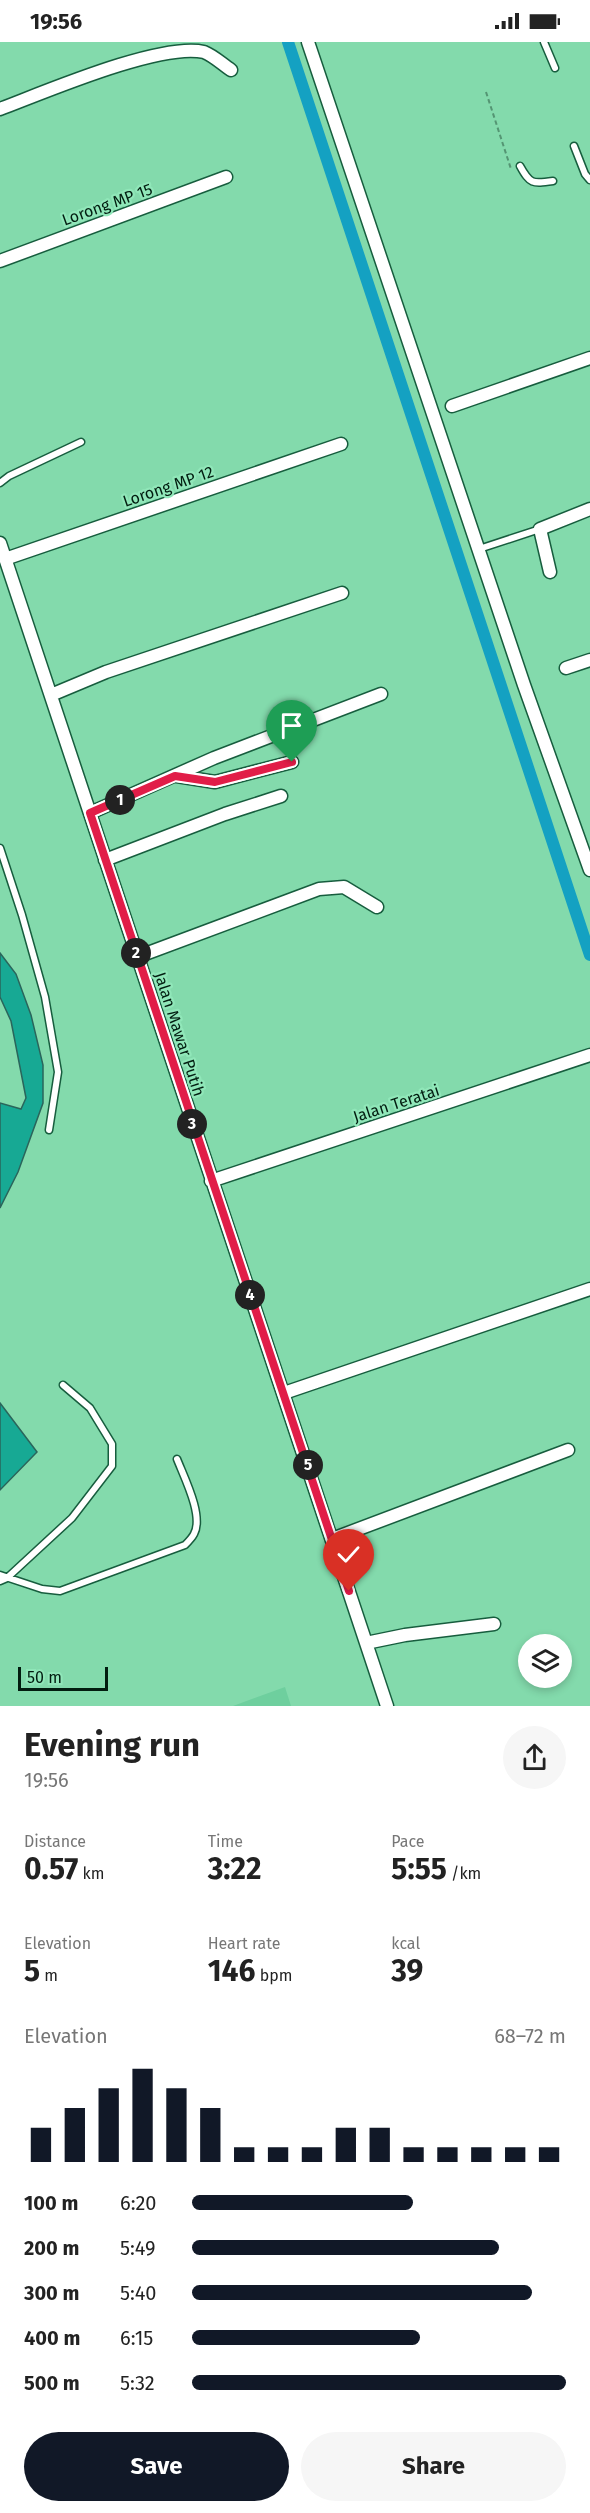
<!DOCTYPE html>
<html lang="en">
<head>
<meta charset="utf-8">
<style>
	body { margin:0; font-family:"Fira Sans",sans-serif; background:#f6f6f6; color:#222; height:100vh; display:flex; flex-direction:column; font-size:22px; white-space:nowrap }
	* { box-sizing:border-box; margin:0 }
	p { font-size:20px; color:#767676 }
	.icon { flex:none; width:33px; height:33px; fill:none; stroke:currentColor; stroke-width:2; stroke-linecap:round; stroke-linejoin:round }
	.map { position:relative; height:1664px; overflow:hidden }
	.panel { display:flex; flex-direction:column; background:#fff; flex:1 }
	.panel>* { flex:none }
	.tools { position:absolute; left:518px; top:1592px; display:grid; gap:12px }
	.tools a { display:grid; place-items:center; width:54px; height:54px; border-radius:50%; background:#fff; box-shadow:0 3px 9px #0003; font-size:30px }
	.scale { position:absolute; left:18px; bottom:15px; width:90px; box-sizing:border-box; padding-left:6px; border:3px solid #021d10; border-top:0; font-size:16px; line-height:21px; white-space:nowrap; color:#021d10; -webkit-text-stroke:4px #90e7b9; paint-order:stroke }
	.pin { position:absolute; display:grid; place-items:center; width:51px; height:51px; color:#fff; margin:-62px -26px; border-radius:50% 50% 50% 0; rotate:-45deg; box-shadow:0 0 6px #0007 }
	.pin .icon { rotate:45deg }
	.km { position:absolute; width:30px; height:30px; margin:-15px; border-radius:50%; background:#222; color:#fff; font-size:16px; line-height:30px; text-align:center }
	.round { display:grid; place-items:center; flex:none; width:63px; height:63px; border-radius:32px; background:#f6f6f6 }
	.head { display:flex; align-items:center; justify-content:space-between; height:102px; padding:0 24px }
	h1 { font-size:33px; font-weight:700; line-height:45px }
	.stats { display:grid; grid-template-columns:repeat(3,1fr); gap:9px; height:102px; padding:6px 24px }
	.stats div { display:grid; align-content:center }
	.stats b { font-size:30px; font-weight:700 }
	.stats small { font-size:16px; font-weight:400 }
	.stats p { font-size:16px }
	.chart { height:168px; padding:12px 24px }
	.chart p { display:flex; justify-content:space-between }
	.chart svg { width:100%; height:108px; margin-top:6px; stroke:#111827; stroke-width:6 }
	.cta { display:flex; gap:12px; margin-top:auto; padding:12px 24px }
	.cta a { flex:1; height:69px; border-radius:36px; background:#111827; color:#fff; font-size:24px; font-weight:700; line-height:69px; text-align:center }
	.cta a+a { background:#f6f6f6; color:#222 }
	ul { padding:0 24px; list-style:none; font-size:20px }
	li { display:grid; grid-template-columns:96px 72px 1fr; align-items:center; height:45px }
	li i { height:15px; border-radius:8px; background:#111827 }
	.status { display:flex; justify-content:space-between; align-items:center; height:42px; padding:0 30px; background:#fff; direction:ltr }
	.status svg { height:16px; fill:currentColor }
	.map>svg:first-child { display:block }
	.built { fill:#6ecf9e }
	.lines { fill:none; stroke-linecap:round; stroke-linejoin:round }
	.canal { stroke:#14a1c2; stroke-width:12 }
	.building { fill:#17a994; stroke:#2a655b; stroke-width:1.5 }
	.service-casing { stroke:#175d3e; stroke-width:9 }
	.minor-casing { stroke:#175d3e; stroke-width:15 }
	.path { stroke:#549573; stroke-width:2; stroke-dasharray:4.5 3; stroke-linecap:butt }
	.service { stroke:#fff; stroke-width:6 }
	.minor { stroke:#fff; stroke-width:12 }
	.route-casing { stroke:#fff; stroke-width:12 }
	.route { stroke:#e11d48; stroke-width:8 }
	.labels { text-anchor:middle; stroke-width:4.5; stroke-linejoin:round; paint-order:stroke }
	.street-label { font-size:16px; fill:#021d10; stroke:#90e7b9 }
</style>
</head>
<body>
<div class="status"><b>19:56</b><svg viewBox="0 0 49 12"><path d="M0 12V9h3v3zM5 12V6h3v6zM10 12V3h3v9zM15 12V0h3v12zM26 1h20v11H26zM47 4h2v5h-2z"/></svg></div>
<div class="map">
<svg width="590" height="1664" viewBox="0 0 590 1664">
	<rect width="100%" height="100%" fill="#83daac"/>
	<path class="built" d="M285,1645L291,1664H233Z"/>
	<g class="lines">
		<path class="canal" d="M288,0L590,913"/>
	</g>
	<path class="building" d="M0,911L16,932L31,973L43,1023V1061L18,1130L0,1166V1061L21,1067L26,1056L11,979L0,955Z
		M0,1361L37,1410L0,1448Z"/>
	<g class="lines">
		<defs>
			<path id="service" d="M544,0L555,26
				M574,104L585,132L590,138
				M520,124C530,142 532,142 553,139
				M0,441L9,434L81,400
				M479,507L540,487
				M0,806L22,873L45,955L58,1030L49,1088
				M0,1533L42,1547L60,1549L185,1503C188,1500 192,1496 194,1492C204,1474 184,1435 177,1417
				M0,1539L7,1536L72,1476L112,1424V1402L90,1366L63,1343"/>
			<path id="minor" d="M308,0L524,643L590,828
				M0,67C45,50 161,0 204,10C214,14 222,22 231,28
				M0,219L226,135
				M452,364L590,316
				M0,501L387,1664
				M5,517L341,402
				M550,530L540,487L590,467
				M566,626L590,618
				M51,653L106,630L342,551
				M177,734L215,740L292,720
				M90,771L214,716L381,652
				M105,818L225,772L281,754
				M137,915L319,847L344,845L377,865
				M211,1139L590,1013
				M284,1351L590,1247
				M332,1497L568,1408
				M366,1601L405,1593L494,1582"/>
		</defs>
		<use href="#service" class="service-casing"/>
		<use href="#minor" class="minor-casing"/>
		<path class="path" d="M486,50L511,127"/>
		<use href="#service" class="service"/>
		<use href="#minor" class="minor"/>
	</g>
	<g class="lines">
		<defs>
			<path id="route" d="M292,720L215,740L175,734L90,771L349,1549"/>
		</defs>
		<use href="#route" class="route-casing"/>
		<use href="#route" class="route"/>
	</g>
	<g class="labels">
		<g class="street-label">
			<text transform="translate(107 162) rotate(-20)" y="6">Lorong MP 15</text>
			<text transform="translate(168 444) rotate(-19)" y="6">Lorong MP 12</text>
			<text transform="translate(180 992) rotate(72)" y="6">Jalan Mawar Putih</text>
			<text transform="translate(396 1061) rotate(-18)" y="6">Jalan Teratai</text>
		</g>
	</g>
</svg>
<div class="tools">
<a><svg class="icon" aria-label="layers" viewBox="0 0 24 24"><path d="M12 4l9 5-9 5-9-5zM3 14l9 5 9-5"/></svg></a>
</div>
<div class="scale">50 m</div>
<div class="pin" style="left:292px;top:720px;background:#1e9e55"><svg class="icon" aria-label="arrive" viewBox="0 0 24 24"><path d="M6 21V4h12l-3 4 3 4H6"/></svg></div>
<div class="pin" style="left:349px;top:1549px;background:#d93025"><svg class="icon" aria-label="check" viewBox="0 0 24 24"><path d="M5 12l5 5 9-10"/></svg></div>
<b class="km" style="left:120px;top:758px">1</b>
<b class="km" style="left:136px;top:911px">2</b>
<b class="km" style="left:192px;top:1082px">3</b>
<b class="km" style="left:250px;top:1253px">4</b>
<b class="km" style="left:308px;top:1423px">5</b>
</div>
<section class="panel">
<div class="head"><div><h1>Evening run</h1><p>19:56</p></div><a class="round"><svg class="icon" aria-label="share" viewBox="0 0 24 24"><path d="M12 15V3M7 8l5-5 5 5M5 13v7h14v-7"/></svg></a></div>
<div class="stats">
<div><p>Distance</p><b>0.57<small> km</small></b></div>
<div><p>Time</p><b>3:22</b></div>
<div><p>Pace</p><b>5:55<small> /km</small></b></div>
</div>
<div class="stats">
<div><p>Elevation</p><b>5<small> m</small></b></div>
<div><p>Heart rate</p><b>146<small> bpm</small></b></div>
<div><p>kcal</p><b>39</b></div>
</div>
<div class="chart"><p><span>Elevation</span>68–72 m</p>
<svg viewBox="0 0 160 44" preserveAspectRatio="none"><path d="M5 44V30M15 44V22M25 44V14M35 44V6M45 44V14M55 44V22M65 44V38M75 44V38M85 44V38M95 44V30M105 44V30M115 44V38M125 44V38M135 44V38M145 44V38M155 44V38"/></svg>
</div>
<ul>
<li><b>100 m</b>6:20<i style="width:59%"></i></li>
<li><b>200 m</b>5:49<i style="width:82%"></i></li>
<li><b>300 m</b>5:40<i style="width:91%"></i></li>
<li><b>400 m</b>6:15<i style="width:61%"></i></li>
<li><b>500 m</b>5:32<i style="width:100%"></i></li>
</ul>
<div class="cta"><a>Save</a><a>Share</a></div>
</section>
</body>
</html>
